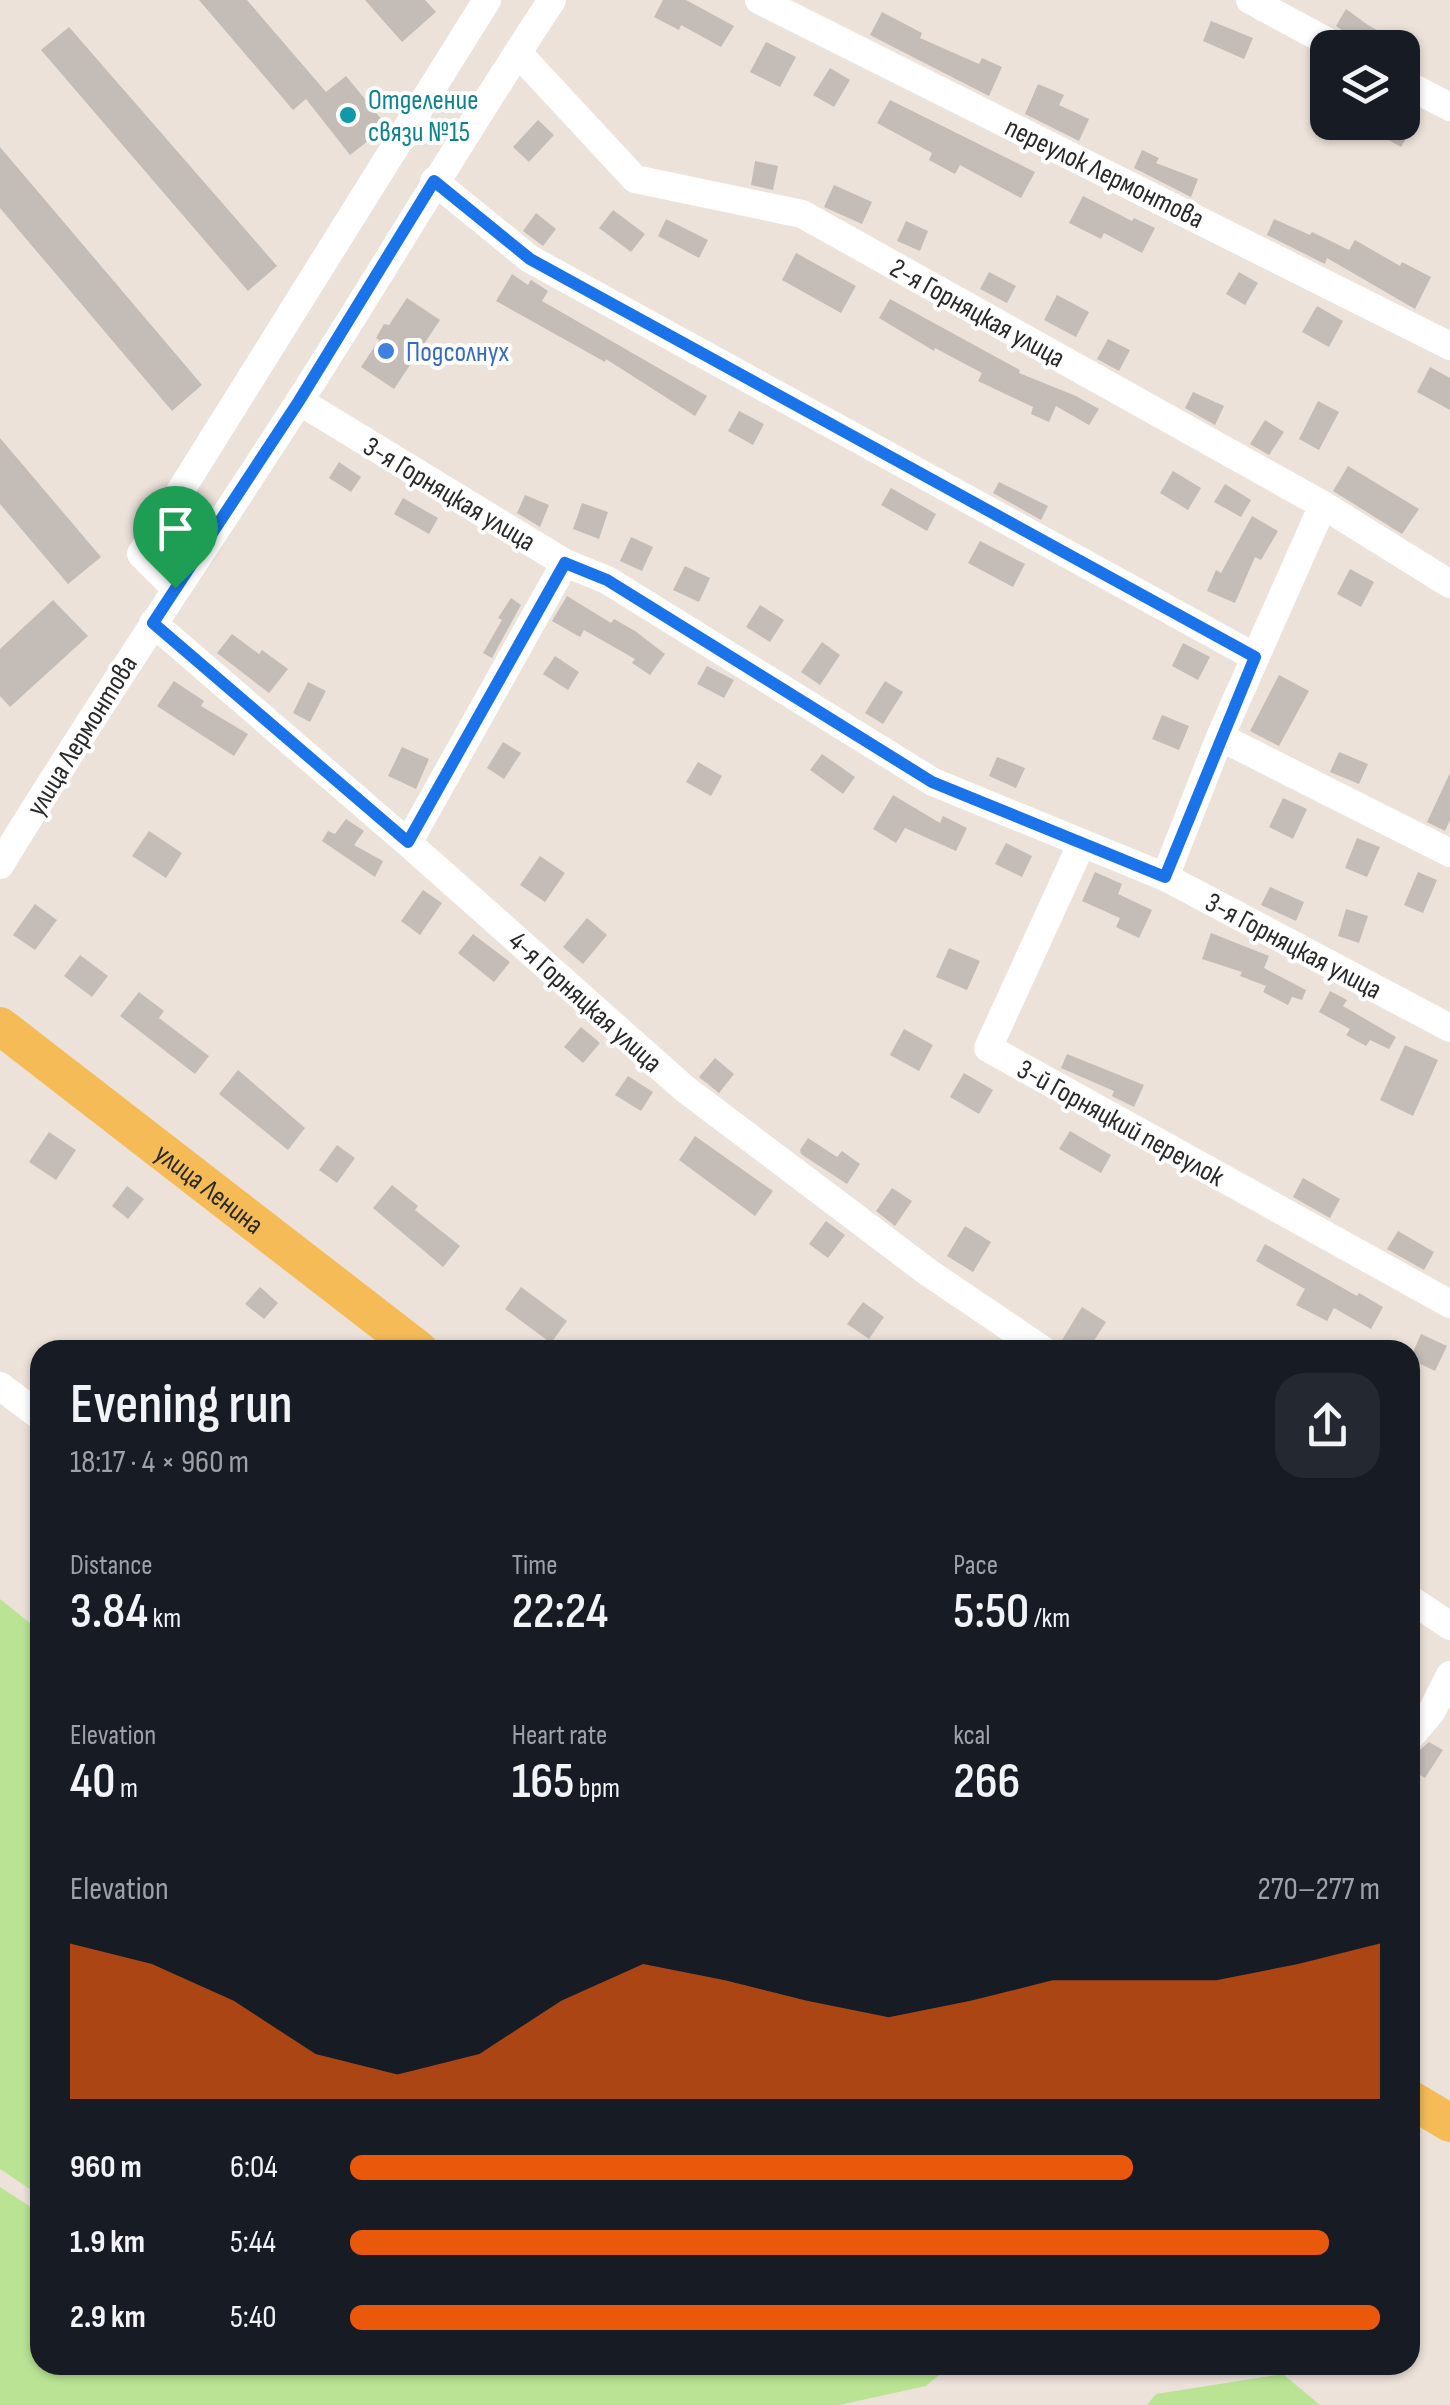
<!DOCTYPE html>
<html lang="en">
<head>
<meta charset="utf-8">
<style>
	body { margin:0; font-family:"Sofia Sans Condensed",sans-serif; background:#242831; color:#f1f3f6; height:100vh; display:flex; flex-direction:column; font-size:38px; white-space:nowrap }
	* { box-sizing:border-box; margin:0 }
	p { font-size:32px; color:#9ea1a6 }
	.icon { flex:none; width:55px; height:55px; fill:none; stroke:currentColor; stroke-width:2; stroke-linecap:round; stroke-linejoin:round }
	.map { position:relative; flex:1; overflow:hidden }
	.side { position:absolute; left:30px; top:1340px; width:1390px; height:1035px; display:flex; flex-direction:column; background:#171b24; border-radius:30px; box-shadow:0 2px 8px #0004 }
	.side>* { flex:none }
	.controls { position:absolute; left:1310px; top:30px; display:grid; gap:20px }
	.controls a { display:grid; place-items:center; width:110px; height:110px; border-radius:20px; background:#171b24; box-shadow:0 2px 8px #0004; font-size:50px }
	.pin { position:absolute; display:grid; place-items:center; width:85px; height:85px; color:#fff; margin:-102px -42px; border-radius:50% 50% 50% 0; rotate:-45deg; box-shadow:0 0 10px #0007 }
	.pin .icon { rotate:45deg }
	.round { display:grid; place-items:center; flex:none; width:105px; height:105px; border-radius:30px; background:#242831 }
	.overview { display:flex; align-items:center; justify-content:space-between; height:170px; padding:0 40px }
	h1 { font-size:55px; font-weight:600; line-height:75px }
	.stats { display:grid; grid-template-columns:repeat(3,1fr); gap:15px; height:170px; padding:10px 40px }
	.stats div { display:grid; align-content:center }
	.stats b { font-size:50px; font-weight:600 }
	.stats small { font-size:28px; font-weight:400 }
	.stats p { font-size:28px }
	.chart { height:280px; padding:20px 40px }
	.chart p { display:flex; justify-content:space-between }
	.chart svg { width:100%; height:180px; margin-top:10px; fill:#ea580c; opacity:.7 }
	ul { padding:0 40px; list-style:none; font-size:32px }
	li { display:grid; grid-template-columns:160px 120px 1fr; align-items:center; height:75px }
	li i { height:25px; border-radius:12px; background:#ea580c }
	.map>svg:first-child { display:block }
	.green { fill:#bae494 }
	.building { fill:#c4bcb7 }
	.lines { fill:none; stroke-linecap:round; stroke-linejoin:round }
	.minor { stroke:#fff; stroke-width:28 }
	.major { stroke:#f4bb57; stroke-width:38 }
	.route-casing { stroke:#fff; stroke-width:20 }
	.route { stroke:#1a73e8; stroke-width:12 }
	.culture-dot { fill:#0f9aa8; stroke:#fff; stroke-width:4 }
	.shop-dot { fill:#3f7fe0; stroke:#fff; stroke-width:4 }
	.labels { text-anchor:middle; stroke-width:8; stroke-linejoin:round; paint-order:stroke }
	.culture-label { font-size:28px; fill:#0d838f; stroke:#fff; text-anchor:start }
	.street-label { font-size:28px; fill:#292929; stroke:#fff }
	.shop-label { font-size:28px; fill:#366cbe; stroke:#fff; text-anchor:start }
</style>
</head>
<body>
<div class="map">
<svg width="1450" height="2405" viewBox="0 0 1450 2405">
	<rect width="100%" height="100%" fill="#ece2da"/>
	<path class="green" d="M0,1599L40,1631V2196L0,2169Z
		M0,2187L40,2213V2365H951L926,2386L839,2405H0Z
		M1283,2374L1320,2405H1147L1156,2394Z"/>
	<path class="building" d="M199,0H247L326,92L346,76L387,126L350,155L306,99L293,110Z
		M365,0H425L436,12L402,42Z
		M663,0H686L734,26L721,47L681,25L679,30L654,17Z
		M1346,9L1368,25L1408,48H1368L1336,26Z
		M882,12L922,33L920,38L979,64L982,58L1002,67L989,96L870,35Z
		M1211,21L1253,38L1244,59L1203,41Z
		M69,27L277,266L248,291L41,50Z
		M766,42L796,57L780,87L750,72Z
		M830,68L850,80L834,107L813,95Z
		M1038,84L1064,95L1059,105L1089,119L1079,141L1025,114Z
		M890,100L1035,172L1021,198L960,165L955,174L929,160L932,153L877,123Z
		M538,120L554,135L529,162L513,147Z
		M1357,122H1402L1412,128L1401,147Z
		M0,147L202,385L172,411L0,208Z
		M1142,150L1159,158L1156,163L1198,179L1191,197L1134,168Z
		M755,161L778,166L773,190L751,185Z
		M834,185L872,202L862,224L824,207Z
		M1083,196L1132,221L1134,218L1155,228L1142,253L1104,233L1101,239L1069,223Z
		M613,210L645,234L631,252L599,228Z
		M536,213L556,229L543,246L523,231Z
		M666,219L708,240L699,258L658,236Z
		M1274,219L1310,235L1312,232L1349,250L1355,240L1400,266L1402,262L1431,277L1415,309L1327,258L1325,264L1267,235Z
		M906,221L928,231L920,251L897,241Z
		M796,253L856,286L841,313L782,280Z
		M989,272L1016,286L1007,303L980,289Z
		M1239,272L1258,283L1245,305L1226,294Z
		M512,274L528,285L531,280L548,291L542,301L707,396L695,416L606,359L605,362L496,301Z
		M1057,295L1089,312L1076,337L1044,320Z
		M407,298L440,320L394,389L361,367L379,340L376,338L384,324L389,325Z
		M890,299L1020,370L1019,373L1076,396L1099,409L1089,425L1056,406L1049,422L1031,414L1033,407L978,381L982,373L935,348L934,351L879,318Z
		M1317,306L1343,321L1329,347L1302,332Z
		M1108,339L1130,350L1119,371L1097,359Z
		M1430,367L1450,378V410L1417,392Z
		M1193,392L1224,406L1215,425L1185,408Z
		M1318,401L1339,412L1319,450L1299,439Z
		M739,411L764,424L753,445L728,431Z
		M1265,420L1284,432L1269,455L1250,444Z
		M0,438L101,557L68,584L0,504Z
		M339,462L361,477L351,492L329,478Z
		M1348,466L1419,509L1402,534L1333,491Z
		M1173,471L1201,488L1188,510L1160,493Z
		M999,482L1048,506L1041,520L993,493Z
		M1225,484L1251,500L1241,517L1214,502Z
		M891,488L936,514L927,531L881,505Z
		M525,495L549,505L540,527L517,513Z
		M403,498L438,518L429,534L394,514Z
		M582,503L608,512L599,539L573,529Z
		M1252,516L1278,531L1261,560L1255,557L1235,603L1207,591L1216,570L1221,573Z
		M631,537L653,547L642,571L620,561Z
		M980,541L1025,564L1013,587L968,563Z
		M685,566L710,578L699,602L673,590Z
		M1350,569L1374,582L1361,607L1337,594Z
		M567,596L611,623L614,619L635,631L665,654L650,675L632,663L635,659L584,630L580,637L552,621Z
		M511,598L521,605L492,658L483,653L502,620L498,618Z
		M53,600L88,636L10,707L0,696V649Z
		M760,605L784,620L770,642L746,627Z
		M232,634L259,654L262,650L288,669L269,693L217,653Z
		M822,642L840,655L820,685L801,672Z
		M1183,643L1210,657L1198,680L1172,666Z
		M555,656L579,672L568,690L543,674Z
		M707,666L734,680L724,698L697,684Z
		M1279,675L1309,691L1279,746L1250,731Z
		M174,681L204,701L201,706L248,734L234,756L157,706Z
		M885,681L903,692L883,724L865,713Z
		M308,682L326,691L310,722L293,713Z
		M1162,715L1189,726L1179,750L1152,739Z
		M503,742L521,753L504,779L487,768Z
		M402,747L429,759L416,789L388,776Z
		M1339,752L1368,764L1359,784L1330,772Z
		M822,754L855,777L843,794L810,770Z
		M997,757L1025,768L1016,788L989,776Z
		M698,762L722,776L711,796L686,782Z
		M1450,773V820L1445,831L1427,822Z
		M893,795L940,823L943,816L967,828L956,851L905,828L896,843L873,829Z
		M1283,798L1307,809L1293,839L1269,827Z
		M346,819L364,831L354,845L383,861L375,877L322,841L328,831L335,834Z
		M149,831L182,853L166,878L132,856Z
		M1357,838L1380,847L1367,877L1345,868Z
		M1006,843L1032,856L1022,877L995,864Z
		M540,856L565,873L545,902L520,885Z
		M1095,872L1122,884L1118,894L1152,910L1139,938L1116,927L1120,918L1082,901Z
		M1418,872L1437,880L1423,913L1404,905Z
		M1270,887L1304,902L1296,921L1261,905Z
		M423,890L442,903L420,935L401,921Z
		M35,904L57,920L35,950L13,935Z
		M1346,909L1368,916L1359,943L1338,936Z
		M587,918L607,935L583,964L563,947Z
		M1211,933L1269,956L1264,968L1306,990L1302,1000L1292,997L1288,1005L1263,992L1266,986L1240,976L1242,972L1202,959Z
		M473,934L510,962L494,982L458,953Z
		M949,948L980,961L967,990L936,977Z
		M80,955L108,976L92,997L64,976Z
		M1330,991L1347,1000L1343,1006L1396,1037L1389,1049L1370,1040L1366,1046L1346,1035L1350,1029L1319,1012Z
		M139,992L164,1011L159,1018L209,1056L195,1074L120,1016Z
		M581,1027L600,1043L583,1063L564,1047Z
		M904,1029L933,1045L919,1071L890,1055Z
		M1405,1045L1438,1060L1413,1116L1380,1100Z
		M1067,1054L1144,1085L1134,1107L1112,1096L1114,1091L1061,1068Z
		M715,1058L734,1074L719,1093L699,1077Z
		M238,1070L305,1128L288,1150L219,1094Z
		M964,1073L993,1090L979,1114L950,1097Z
		M628,1076L653,1092L641,1111L615,1095Z
		M1070,1131L1111,1155L1101,1173L1059,1149Z
		M49,1132L76,1150L56,1180L29,1162Z
		M695,1136L773,1191L755,1216L679,1160Z
		M808,1138L837,1157L842,1151L860,1164L847,1184L801,1154L800,1150Z
		M337,1145L355,1158L337,1183L319,1170Z
		M1303,1178L1340,1199L1330,1218L1293,1197Z
		M392,1185L418,1206L415,1210L460,1246L443,1267L373,1208Z
		M127,1186L144,1199L128,1219L112,1206Z
		M892,1188L912,1201L895,1226L876,1211Z
		M826,1221L845,1235L828,1258L809,1244Z
		M965,1226L991,1242L973,1272L947,1256Z
		M1398,1231L1434,1252L1424,1270L1387,1249Z
		M1265,1244L1357,1296L1359,1293L1383,1307L1371,1329L1334,1308L1327,1321L1296,1305L1305,1289L1256,1261Z
		M260,1287L278,1303L264,1319L245,1304Z
		M521,1287L567,1321L551,1343L505,1309Z
		M863,1302L884,1317L869,1339L847,1324Z
		M1082,1307L1106,1322L1088,1350H1078L1062,1340Z
		M1421,1334L1447,1346L1435,1371L1410,1359Z
		M1429,1742L1443,1750L1425,1778L1410,1769V1754L1417,1753Z"/>
	<g class="lines">
		<path class="minor" d="M759,0L1450,346
			M1250,0L1339,48
			M518,53L635,179L802,214L1323,505L1450,584
			M1402,82L1450,107
			M434,181L530,259L1255,657
			M299,401L565,563L607,580L933,782L1165,877L1450,1028
			M175,588L141,554L487,0
			M153,623L408,843L685,1089L929,1273L1043,1350
			M1220,737L1450,853
			M408,843L565,563
			M1081,845L988,1048L1450,1304
			M0,865C95,709 198,559 297,405C383,271 464,133 552,0
			M1165,877L1220,737L1323,505
			M0,1386L40,1416
			M1410,1599L1450,1626
			M1410,1737L1432,1711L1450,1675"/>
		<g class="major">
			<path id="s1" d="M0,1026L419,1350"/>
			<path d="M1410,2099L1450,2123"/>
		</g>
	</g>
	<g class="lines">
		<defs>
			<path id="route" d="M434,181L530,259L1255,657L1165,877L932,782L607,580L565,563L408,842L153,623L299,401Z"/>
		</defs>
		<use href="#route" class="route-casing"/>
		<use href="#route" class="route"/>
	</g>
	<circle class="culture-dot" cx="348" cy="115" r="10"/>
	<circle class="shop-dot" cx="386" cy="351" r="10"/>
	<g class="labels">
		<g class="culture-label">
			<text x="368" y="109">Отделение<tspan x="368" dy="32">связи №15</tspan></text>
		</g>
		<g class="street-label">
			<text transform="translate(1105 172) rotate(26)" y="10">переулок Лермонтова</text>
			<text transform="translate(978 312) rotate(29)" y="10">2-я Горняцкая улица</text>
			<text transform="translate(450 493) rotate(31)" y="10">3-я Горняцкая улица</text>
			<text transform="translate(81 735) rotate(-58)" y="10">улица Лермонтова</text>
			<text transform="translate(1294 945) rotate(28)" y="10">3-я Горняцкая улица</text>
			<text transform="translate(586 1001) rotate(42)" y="10">4-я Горняцкая улица</text>
			<text transform="translate(1121 1122) rotate(29)" y="10">3-й Горняцкий переулок</text>
			<text dy="10" stroke="none"><textPath href="#s1" startOffset="265">улица Ленина</textPath></text>
		</g>
		<g class="shop-label">
			<text x="406" y="361">Подсолнух</text>
		</g>
	</g>
</svg>
<div class="controls">
<a><svg class="icon" aria-label="layers" viewBox="0 0 24 24"><path d="M12 4l9 5-9 5-9-5zM3 14l9 5 9-5"/></svg></a>
</div>
<div class="pin" style="left:175px;top:588px;background:#1e9e55"><svg class="icon" aria-label="arrive" viewBox="0 0 24 24"><path d="M6 21V4h12l-3 4 3 4H6"/></svg></div>
<section class="side">
<div class="overview"><div><h1>Evening run</h1><p>18:17 · 4 × 960 m</p></div><a class="round"><svg class="icon" aria-label="share" viewBox="0 0 24 24"><path d="M12 15V3M7 8l5-5 5 5M5 13v7h14v-7"/></svg></a></div>
<div class="stats">
<div><p>Distance</p><b>3.84<small> km</small></b></div>
<div><p>Time</p><b>22:24</b></div>
<div><p>Pace</p><b>5:50<small> /km</small></b></div>
</div>
<div class="stats">
<div><p>Elevation</p><b>40<small> m</small></b></div>
<div><p>Heart rate</p><b>165<small> bpm</small></b></div>
<div><p>kcal</p><b>266</b></div>
</div>
<div class="chart"><p><span>Elevation</span>270–277 m</p>
<svg viewBox="0 0 160 44" preserveAspectRatio="none"><path d="M0 44V6L10 11L20 20L30 33L40 38L50 33L60 20L70 11L80 15L90 20L100 24L110 20L120 15L130 15L140 15L150 11L160 6V44z"/></svg>
</div>
<ul>
<li><b>960 m</b>6:04<i style="width:76%"></i></li>
<li><b>1.9 km</b>5:44<i style="width:95%"></i></li>
<li><b>2.9 km</b>5:40<i style="width:100%"></i></li>
</ul>
</section>
</div>
</body>
</html>
